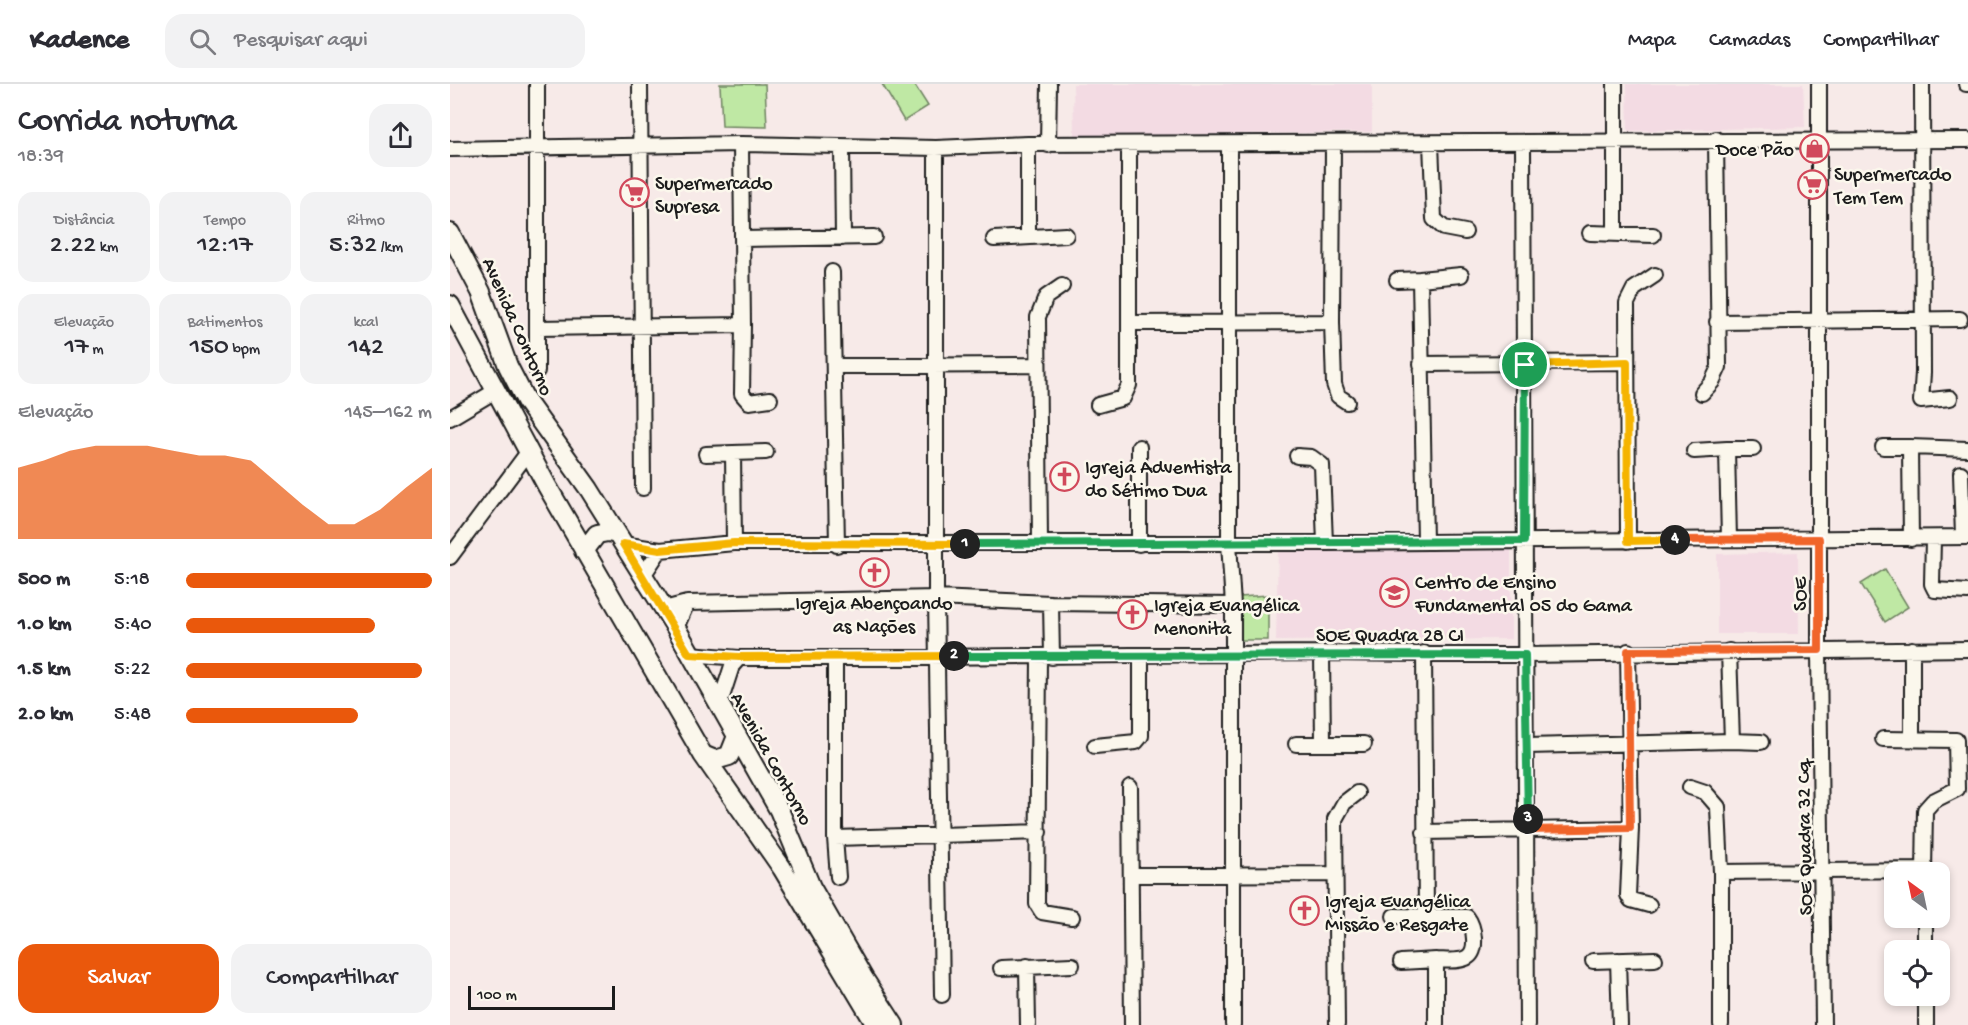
<!DOCTYPE html>
<html lang="pt">
<head>
<meta charset="utf-8">
<style>
	body { margin:0; font-family:"Gochi Hand",sans-serif; background:#f2f2f3; color:#2b2b33; height:100vh; display:flex; flex-direction:column; font-size:22px; white-space:nowrap }
	* { box-sizing:border-box; margin:0 }
	p { font-size:20px; color:#7c7c81 }
	.icon { flex:none; width:33px; height:33px; fill:none; stroke:currentColor; stroke-width:2; stroke-linecap:round; stroke-linejoin:round }
	.map { position:relative; flex:1; overflow:hidden }
	.drawer { display:flex; flex-direction:column; background:#fff; width:450px }
	.drawer>* { flex:none }
	.needle { width:39px; rotate:327deg }
	.buttons { position:absolute; left:1434px; top:778px; display:grid; gap:12px }
	.buttons a { display:grid; place-items:center; width:66px; height:66px; border-radius:12px; background:#fff; box-shadow:0 3px 9px #0003; font-size:30px }
	.scale { position:absolute; left:18px; bottom:15px; width:147px; box-sizing:border-box; padding-left:6px; border:3px solid #1c1c1c; border-top:0; font-size:16px; line-height:21px; white-space:nowrap; color:#1c1c1c; -webkit-text-stroke:4px #fbf7ec; paint-order:stroke }
	.pin { position:absolute; display:grid; place-items:center; width:51px; height:51px; color:#fff; margin:-26px; border:3px solid #fff; border-radius:50%; box-shadow:0 2px 6px #0007 }
	.km { position:absolute; width:30px; height:30px; margin:-15px; border-radius:50%; background:#222; color:#fff; font-size:16px; line-height:30px; text-align:center }
	.round { display:grid; place-items:center; flex:none; width:63px; height:63px; border-radius:18px; background:#f2f2f3 }
	.overview { display:flex; align-items:center; justify-content:space-between; height:102px; padding:0 18px }
	h1 { font-size:33px; font-weight:600; line-height:45px }
	.metrics { display:grid; grid-template-columns:repeat(3,1fr); gap:9px; height:102px; padding:6px 18px }
	.metrics div { display:grid; align-content:center; border-radius:15px; background:#f2f2f3; text-align:center }
	.metrics b { font-size:26px; font-weight:600 }
	.metrics small { font-size:16px; font-weight:400 }
	.metrics p { font-size:16px }
	.chart { height:168px; padding:12px 18px }
	.chart p { display:flex; justify-content:space-between }
	.chart svg { width:100%; height:108px; margin-top:6px; fill:#ea580c; opacity:.7 }
	.cta { display:flex; gap:12px; margin-top:auto; padding:12px 18px }
	.cta a { flex:1; height:69px; border-radius:18px; background:#ea580c; color:#fff; font-size:24px; font-weight:600; line-height:69px; text-align:center }
	.cta a+a { background:#f2f2f3; color:#2b2b33 }
	ul { padding:0 18px; list-style:none; font-size:20px }
	li { display:grid; grid-template-columns:96px 72px 1fr; align-items:center; height:45px }
	li i { height:15px; border-radius:8px; background:#ea580c }
	header { display:flex; align-items:center; gap:36px; box-sizing:border-box; height:84px; padding:0 30px; background:#fff; border-bottom:2px solid #e1e1e2 }
	header strong { font-size:28px }
	nav { display:flex; gap:33px; margin-inline-start:auto; font-size:21px }
	.search { width:420px; height:54px; background:#f2f2f3; display:flex; align-items:center; gap:15px; box-sizing:border-box; padding:0 21px; border-radius:18px; color:#7c7c81; font-size:22px }
	main { display:flex; flex:1; min-height:0 }
	.map>svg:first-child { display:block }
	.built { fill:#f3dbe3 }
	.green { fill:#bfe8a4; stroke:#6e8260; stroke-width:1.5 }
	.lines { fill:none; stroke-linecap:round; stroke-linejoin:round }
	.minor-casing { stroke:#1c1c1c; stroke-width:18 }
	.major-casing { stroke:#1c1c1c; stroke-width:22 }
	.minor { stroke:#fbf7ec; stroke-width:14 }
	.major { stroke:#fbf7ec; stroke-width:18 }
	.split-1-casing { stroke:#fff; stroke-width:12 }
	.split-2-casing { stroke:#fff; stroke-width:12 }
	.split-3-casing { stroke:#fff; stroke-width:12 }
	.split-4-casing { stroke:#fff; stroke-width:12 }
	.split-5-casing { stroke:#fff; stroke-width:12 }
	.split-1 { stroke:#22a559; stroke-width:8 }
	.split-2 { stroke:#f5b400; stroke-width:8 }
	.split-3 { stroke:#22a559; stroke-width:8 }
	.split-4 { stroke:#f0652b; stroke-width:8 }
	.split-5 { stroke:#f5b400; stroke-width:8 }
	.labels { text-anchor:middle; stroke-width:5; stroke-linejoin:round; paint-order:stroke }
	.poi-label { font-size:20px; fill:#1c1c1c; stroke:#fbf7ec; text-anchor:start }
	.street-label { font-size:20px; fill:#1c1c1c; stroke:#fbf7ec }
</style>
</head>
<body>
<header>
<strong>Kadence</strong>
<div class="search"><svg class="icon" aria-label="search" viewBox="0 0 24 24"><circle cx="10" cy="10" r="6"/><path d="M15 15l6 6"/></svg>Pesquisar aqui</div>
<nav><a>Mapa</a><a>Camadas</a><a>Compartilhar</a></nav>
</header>
<main>
<section class="drawer">
<div class="overview"><div><h1>Corrida noturna</h1><p>18:39</p></div><a class="round"><svg class="icon" aria-label="share" viewBox="0 0 24 24"><path d="M12 15V3M7 8l5-5 5 5M5 13v7h14v-7"/></svg></a></div>
<div class="metrics">
<div><p>Distância</p><b>2.22<small> km</small></b></div>
<div><p>Tempo</p><b>12:17</b></div>
<div><p>Ritmo</p><b>5:32<small> /km</small></b></div>
</div>
<div class="metrics">
<div><p>Elevação</p><b>17<small> m</small></b></div>
<div><p>Batimentos</p><b>150<small> bpm</small></b></div>
<div><p>kcal</p><b>142</b></div>
</div>
<div class="chart"><p><span>Elevação</span>145–162 m</p>
<svg viewBox="0 0 160 44" preserveAspectRatio="none"><path d="M0 44V15L10 12L20 8L30 6L40 6L50 6L60 8L70 10L80 10L90 12L100 21L110 30L120 38L130 38L140 32L150 23L160 15V44z"/></svg>
</div>
<ul>
<li><b>500 m</b>5:18<i style="width:100%"></i></li>
<li><b>1.0 km</b>5:40<i style="width:77%"></i></li>
<li><b>1.5 km</b>5:22<i style="width:96%"></i></li>
<li><b>2.0 km</b>5:48<i style="width:70%"></i></li>
</ul>
<div class="cta"><a>Salvar</a><a>Compartilhar</a></div>
</section>
<div class="map">
<svg width="1518" height="941" viewBox="0 0 1518 941">
	<rect width="100%" height="100%" fill="#f7eae8"/>
	<filter id="ink" filterUnits="userSpaceOnUse"><feTurbulence type="fractalNoise" baseFrequency=".0167" numOctaves="2"/><feDisplacementMap in="SourceGraphic" scale="12" xChannelSelector="R" yChannelSelector="G"/><feConvolveMatrix kernelMatrix="1 2 1 2 8 2 1 2 1" color-interpolation-filters="sRGB"/></filter>
	<g filter="url(#ink)">
		<path class="built" d="M623,0H922V48L624,52Z
			M1177,0H1353L1355,43L1178,47Z
			M1061,462V555L826,557L828,464Z
			M1348,468L1349,550H1267V470Z"/>
		<path class="green" d="M270,0H315L317,43L272,42Z
			M432,0H464L478,22L454,37Z
			M1435,485L1458,523L1435,538L1411,500Z
			M818,511V556H790V513Z"/>
		<g class="lines">
			<defs>
				<path id="minor" d="M190,0L193,404
					M1165,0V148
					M1369,0V566L1373,941
					M1472,0L1473,289L1471,317L1500,314
					M1516,0H1518
					M981,59L984,135L994,144L1015,148
					M578,60V152
					M779,60V459L783,521V941
					M1073,60L1077,941
					M598,61L599,0
					M392,63L393,154
					M486,64V514L492,911
					M0,65L291,60L486,64L578,60L1518,56
					M1140,149L1203,151
					M292,155L424,153
					M544,155L616,151
					M382,188L387,461
					M970,195L1011,191
					M947,196L970,195L975,457
					M882,238L884,300L888,312L897,318
					M1267,238L1510,235
					M679,239L882,238L883,59
					M293,241L292,310L299,318L320,315
					M87,244L293,241L291,60
					M971,280L1177,278
					M384,282L588,281
					M87,287V0
					M1252,309L1262,298L1269,283L1266,55
					M648,321L673,314L679,301V60
					M0,334L47,306
					M689,363V460
					M1433,363H1460L1461,455
					M1460,363L1518,365
					M1277,365H1303
					M1244,367L1277,365L1279,455
					M256,370L283,369
					M847,372L861,373L872,381L875,459
					M1511,389L1513,453
					M1483,455L1482,500L1485,506L1518,508
					M1178,457L1177,219L1184,205L1205,191
					M590,458L588,233L596,213L612,202
					M284,459L283,369L316,368
					M173,460L210,466L284,459H875L1518,453
					M0,473L79,367
					M194,490L210,466
					M237,519L486,514L601,519L783,521
					M601,519L602,573
					M214,525L237,519L226,544
					M1462,565V655
					M1178,567L1181,744L1178,811L1181,816L1199,821
					M872,569L873,659
					M974,569L976,832
					M239,570L289,574H385L872,569L1075,571L1518,565
					M589,573L587,820L592,828L622,833
					M385,574V754L388,793
					M269,622L282,582L289,574
					M1433,655L1506,656L1507,705L1483,717L1475,726L1474,789
					M1282,657L1311,658
					M846,660H914
					M645,662L686,658L691,652V571
					M1077,662L1282,657L1279,567
					M680,703L682,941
					M1240,703L1255,708L1268,723L1271,788V941
					M974,748L1181,744
					M385,754L589,748
					M1271,788L1474,786
					M682,791L884,790
					M944,832L1017,833C1024,842 1029,868 1016,874C1008,878 995,876 986,876V941
					M1475,834V867
					M1168,876L1170,941
					M1143,877L1205,875
					M951,878L986,876
					M577,882L578,941
					M551,884L622,881
					M1476,912V941
					M887,941L885,735L894,719L907,709"/>
				<path id="major" d="M0,149L31,208L58,282L76,317L139,405L226,544L329,726L361,803L414,895L444,941
					M0,221L97,402L253,671L332,784L426,941
					M134,467L147,450L158,448L167,450
					M253,671L265,676L279,672L287,652"/>
			</defs>
			<use href="#minor" class="minor-casing"/>
			<use href="#major" class="major-casing"/>
			<use href="#minor" class="minor"/>
			<use href="#major" class="major"/>
		</g>
	</g>
	<g class="lines" filter="url(#ink)">
		<defs>
			<path id="split-1" d="M515,460L1074,457L1075,281"/>
			<path id="split-2" d="M504,572L289,573L239,570L173,460L210,466L284,459L515,460"/>
			<path id="split-3" d="M504,572L1075,571L1078,735"/>
			<path id="split-4" d="M1078,735V746L1180,744L1178,567L1369,566V455L1225,456"/>
			<path id="split-5" d="M1075,281L1177,278L1178,457L1225,456"/>
		</defs>
		<use href="#split-1" class="split-1-casing"/>
		<use href="#split-2" class="split-2-casing"/>
		<use href="#split-3" class="split-3-casing"/>
		<use href="#split-4" class="split-4-casing"/>
		<use href="#split-5" class="split-5-casing"/>
		<use href="#split-1" class="split-1"/>
		<use href="#split-2" class="split-2"/>
		<use href="#split-3" class="split-3"/>
		<use href="#split-4" class="split-4"/>
		<use href="#split-5" class="split-5"/>
	</g>
	<defs>
		<symbol id="shop-ring" viewBox="-11 -11 22 22"><circle r="9.5" fill="#fbf7ec" stroke="#d1495b" stroke-width="1.5"/><path d="M-5-2.5h2.3a2.7 3.5 0 0 1 5.4 0H5L5.5 6h-11ZM-1.5-2.5h3a1.5 2.3 0 0 0-3 0Z" fill="#d1495b"/></symbol>
		<symbol id="supermarket-ring" viewBox="-11 -11 22 22"><circle r="9.5" fill="#fbf7ec" stroke="#d1495b" stroke-width="1.5"/><path d="M-6-5.5h2.5l.6 2H6L4.5 2H-2.5L-4.4-4H-6ZM-1.5 3.2a1.3 1.3 0 1 0 .1 0ZM3 3.2a1.3 1.3 0 1 0 .1 0Z" fill="#d1495b"/></symbol>
		<symbol id="church-ring" viewBox="-11 -11 22 22"><circle r="9.5" fill="#fbf7ec" stroke="#d1495b" stroke-width="1.5"/><path d="M-1.2-6h2.4v3.5h3.3v2.4h-3.3V6h-2.4V-.1h-3.3v-2.4h3.3Z" fill="#d1495b"/></symbol>
		<symbol id="school-ring" viewBox="-11 -11 22 22"><circle r="9.5" fill="#fbf7ec" stroke="#d1495b" stroke-width="1.5"/><path d="M0-5L7-2L0 1L-7-2ZM-4 1L0 2.5L4 1V4Q0 6-4 4Z" fill="#d1495b"/></symbol>
	</defs>
	<g fill-rule="evenodd">
		<use href="#shop-ring" x="1348" y="48" width="33" height="33"/>
		<use href="#supermarket-ring" x="1346" y="84" width="33" height="33"/>
		<use href="#supermarket-ring" x="168" y="92" width="33" height="33"/>
		<use href="#church-ring" x="598" y="376" width="33" height="33"/>
		<use href="#church-ring" x="408" y="472" width="33" height="33"/>
		<use href="#school-ring" x="928" y="492" width="33" height="33"/>
		<use href="#church-ring" x="666" y="514" width="33" height="33"/>
		<use href="#church-ring" x="838" y="810" width="33" height="33"/>
	</g>
	<g class="labels">
		<g class="poi-label">
			<text x="1344" y="71" text-anchor="end">Doce Pão</text>
			<text x="1384" y="96">Supermercado<tspan x="1384" dy="23">Tem Tem</tspan></text>
			<text x="205" y="105">Supermercado<tspan x="205" dy="23">Supresa</tspan></text>
			<text x="635" y="389">Igreja Adventista<tspan x="635" dy="23">do Sétimo Dua</tspan></text>
			<text x="965" y="504">Centro de Ensino<tspan x="965" dy="23">Fundamental 05 do Gama</tspan></text>
			<text x="424" y="525" text-anchor="middle">Igreja Abençoando<tspan x="424" dy="23">as Nações</tspan></text>
			<text x="704" y="527">Igreja Evangélica<tspan x="704" dy="23">Menonita</tspan></text>
			<text x="875" y="823">Igreja Evangélica<tspan x="875" dy="23">Missão e Resgate</tspan></text>
		</g>
		<g class="street-label">
			<text transform="translate(69 242) rotate(66)" y="7">Avenida Contorno</text>
			<text transform="translate(1349 510) rotate(-90)" y="7">SOE</text>
			<text x="940" y="557">SOE Quadra 28 CI</text>
			<text transform="translate(323 674) rotate(61)" y="7">Avenida Contorno</text>
			<text transform="translate(1353 754) rotate(-91)" y="7">SOE Quadra 32 Cq</text>
		</g>
	</g>
</svg>
<div class="buttons">
<a><svg class="needle" viewBox="-14 -14 28 28"><path d="M0-13l5 13h-10z" fill="#e53935"/><path d="M0 13l5-13h-10z" fill="#7c7c81"/></svg></a>
<a><svg class="icon" aria-label="locate" viewBox="0 0 24 24"><circle cx="12" cy="12" r="6"/><path d="M12 2v4M12 18v4M2 12h4M18 12h4"/></svg></a>
</div>
<div class="scale">100 m</div>
<div class="pin" style="left:1075px;top:281px;background:#1e9e55"><svg class="icon" aria-label="arrive" viewBox="0 0 24 24"><path d="M6 21V4h12l-3 4 3 4H6"/></svg></div>
<b class="km" style="left:515px;top:460px">1</b>
<b class="km" style="left:504px;top:572px">2</b>
<b class="km" style="left:1078px;top:735px">3</b>
<b class="km" style="left:1225px;top:456px">4</b>
</div>
</main>
</body>
</html>
